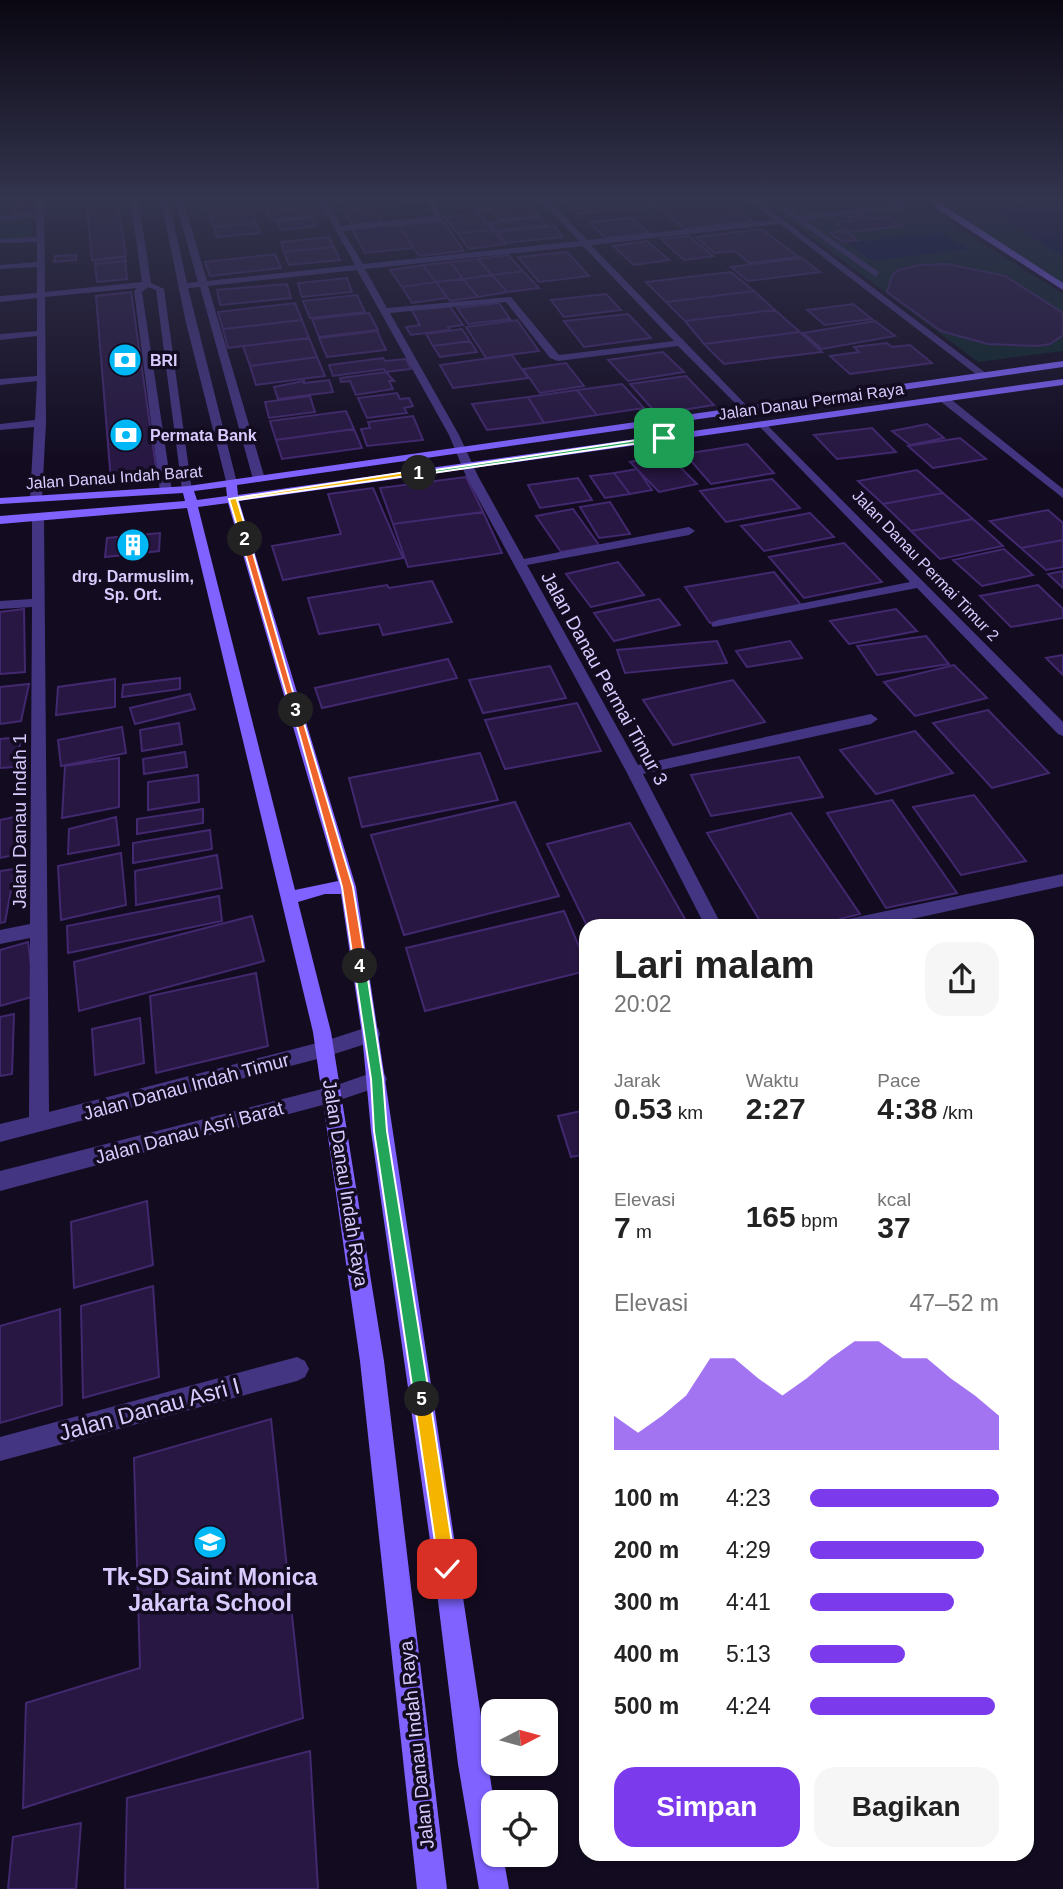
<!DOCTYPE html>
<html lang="id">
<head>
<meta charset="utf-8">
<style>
	body { margin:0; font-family:Arial,sans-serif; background:#f6f6f6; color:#222; height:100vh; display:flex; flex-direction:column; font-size:26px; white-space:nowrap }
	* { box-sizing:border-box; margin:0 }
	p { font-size:23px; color:#767676 }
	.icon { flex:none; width:38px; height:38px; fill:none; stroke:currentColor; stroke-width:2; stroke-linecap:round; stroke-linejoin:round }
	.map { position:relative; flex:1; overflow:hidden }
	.drawer { position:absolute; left:579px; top:919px; width:455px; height:942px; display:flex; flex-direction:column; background:#fff; border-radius:21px; box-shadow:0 2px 5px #0004 }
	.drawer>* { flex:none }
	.needle { width:46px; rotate:84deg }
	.buttons { position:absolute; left:481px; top:1699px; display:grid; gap:14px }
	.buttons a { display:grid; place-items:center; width:77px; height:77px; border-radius:14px; background:#fff; box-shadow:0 2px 5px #0004; font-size:35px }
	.pin { position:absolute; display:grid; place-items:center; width:60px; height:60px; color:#fff; margin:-30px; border-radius:14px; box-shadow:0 4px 10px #0006 }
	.km { position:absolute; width:35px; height:35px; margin:-18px; border-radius:50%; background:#222; color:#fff; font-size:19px; line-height:35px; text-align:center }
	.round { display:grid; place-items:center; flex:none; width:74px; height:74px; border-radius:21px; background:#f6f6f6 }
	.summary { display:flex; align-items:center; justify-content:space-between; height:119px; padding:0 35px }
	h1 { font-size:38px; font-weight:700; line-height:52px }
	.stats { display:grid; grid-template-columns:repeat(3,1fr); gap:10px; height:119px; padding:7px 35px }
	.stats div { display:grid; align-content:center }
	.stats b { font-size:30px; font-weight:700 }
	.stats small { font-size:19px; font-weight:400 }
	.stats p { font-size:19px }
	.chart { height:196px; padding:14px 35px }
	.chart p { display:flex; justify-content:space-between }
	.chart svg { width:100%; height:126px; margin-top:7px; fill:#7c3aed; opacity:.7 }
	.primary-button { display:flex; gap:14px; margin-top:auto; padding:14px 35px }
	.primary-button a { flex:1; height:80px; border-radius:21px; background:#7c3aed; color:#fff; font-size:28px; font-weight:700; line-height:80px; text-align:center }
	.primary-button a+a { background:#f6f6f6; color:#222 }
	ul { padding:0 35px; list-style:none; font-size:23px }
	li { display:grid; grid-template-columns:112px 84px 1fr; align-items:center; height:52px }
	li i { height:18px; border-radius:9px; background:#7c3aed }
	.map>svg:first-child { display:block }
	.green { fill:#0f272b }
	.water { fill:#07123e }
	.building { fill:#271742; stroke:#42286f; stroke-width:2 }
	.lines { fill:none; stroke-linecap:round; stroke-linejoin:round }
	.street { fill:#443582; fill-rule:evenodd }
	.secondary { fill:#7f62ff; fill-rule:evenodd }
	.split-1 { fill:#22a559; stroke:#fff; stroke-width:2 }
	.split-2 { fill:#f5b400; stroke:#fff; stroke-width:2 }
	.split-3 { fill:#f0652b; stroke:#fff; stroke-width:2 }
	.split-4 { fill:#f0652b; stroke:#fff; stroke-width:2 }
	.split-5 { fill:#22a559; stroke:#fff; stroke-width:2 }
	.split-6 { fill:#f5b400; stroke:#fff; stroke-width:2 }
	.labels { text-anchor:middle; stroke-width:7; stroke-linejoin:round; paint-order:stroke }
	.far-poi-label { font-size:16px; font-weight:bold; fill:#dacbff; stroke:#130c21; text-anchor:start }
	.far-street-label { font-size:16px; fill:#dacbff; stroke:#130c21 }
	.street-label { font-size:19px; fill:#dacbff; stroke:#130c21 }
	.near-street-label { font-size:23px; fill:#dacbff; stroke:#130c21 }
	.near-poi-label { font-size:23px; font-weight:bold; fill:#dacbff; stroke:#130c21 }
</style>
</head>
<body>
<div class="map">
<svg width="1063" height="1889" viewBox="0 0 1063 1889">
	<rect width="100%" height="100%" fill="#130c21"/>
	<path class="green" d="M757,196H915L929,210L1063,294V351L978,362Z
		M932,196H980L979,199L1045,246L1063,256V287L940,207Z
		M32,217V238L0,241V219Z"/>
	<path class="water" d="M980,196H1063V256L1045,246L979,198Z
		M941,232L968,249L872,261L847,243Z"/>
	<path class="building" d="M86,196H117L126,256L92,260Z
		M286,196H317L322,206L267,211L262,199Z
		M384,196H422L426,202L347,210L342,201Z
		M561,196H627L567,202Z
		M627,196H645L656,206L577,214L567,202Z
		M33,197L30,204L9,205L12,198Z
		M722,198L753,221L685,229L656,206Z
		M254,201L258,211L210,216L207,205Z
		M527,203L539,216L499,220L492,211L480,212L477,209Z
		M30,206L29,214L12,215L13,208Z
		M322,206L327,215L271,220L267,211Z
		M372,207L382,222L352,225L343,210Z
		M252,212L256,223L214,227L210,216Z
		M479,213L493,230L457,233L444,217Z
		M863,215L869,219L888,217L901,226L849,232L836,223L854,221L848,217Z
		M539,217L546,225L496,231L489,223Z
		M312,218L316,226L281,230L277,221Z
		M632,218L649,233L605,238L589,222Z
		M443,221L464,251L419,256L399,225Z
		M256,223L260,233L217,237L214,227Z
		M399,224L414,248L365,253L352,229Z
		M554,226L563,237L506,243L498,232Z
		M762,229L798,257L749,263L735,251L714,253L696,237Z
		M493,230L506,244L469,249L457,233Z
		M845,231L857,240L843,242L830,233Z
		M689,236L713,256L684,260L661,239Z
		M329,237L334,247L284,252L281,242Z
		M647,241L669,260L634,265L613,246Z
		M334,247L340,260L289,265L284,252Z
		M567,252L589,276L539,282L518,257Z
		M275,254L281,268L210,276L205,262Z
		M76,255V260L54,262L55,256Z
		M508,255L523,271L492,275L478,259Z
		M125,257L126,261L95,264V260Z
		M802,258L820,272L748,281L731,267Z
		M478,259L492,275L463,279L450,262Z
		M125,261L127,279L97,282L95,264Z
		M450,262L463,279L436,282L423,265Z
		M947,264L1005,276L1063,313V335L1050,344L1037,346L988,344L941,331L887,292L893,274L899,270L919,265Z
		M423,265L436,282L402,287L390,270Z
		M523,271L539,288L507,292L492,275Z
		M731,272L754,291L666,302L646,282Z
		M492,275L507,292L478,297L463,279Z
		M347,278L352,292L302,297L298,283Z
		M463,279L478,297L450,301L436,282Z
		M436,282L447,298L412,303L402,287Z
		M287,284L291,298L220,305L217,290Z
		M754,291L775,310L685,321L666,302Z
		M131,292L157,474L111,481L96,296Z
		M606,294L621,310L564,317L551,300Z
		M357,295L365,312L310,318L303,301Z
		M295,303L302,320L223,329L218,312Z
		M499,303L510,319L468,324L457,308Z
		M853,304L872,319L825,325L807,310Z
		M449,305L463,325L448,327L450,330L411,335L406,327L420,325L411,309Z
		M775,310L800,332L704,344L685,321Z
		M369,313L378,330L319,337L312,319Z
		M628,314L651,338L584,347L564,321Z
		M302,320L309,338L228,348L223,329Z
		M517,320L539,351L486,358L466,327Z
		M875,321L895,336L822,349L803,333Z
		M462,329L470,341L433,346L426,334Z
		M377,331L386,350L327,357L319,338Z
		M800,332L822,352L724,364L704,344Z
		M309,338L317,357L250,366L243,346Z
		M470,341L477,352L440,357L433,346Z
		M887,343L892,347L910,345L932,363L850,374L830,356L859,352L854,347Z
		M663,352L684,372L628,381L608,360Z
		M512,355L528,378L453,388L440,365Z
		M317,357L325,376L256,385L250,366Z
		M383,358L385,361L406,359L411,369L386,372L384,369L333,376L329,365Z
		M566,363L584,386L540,393L523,369Z
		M386,372L394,381H389L393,389L356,395L350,381L341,382L340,378Z
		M686,376L714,405L657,414L630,384Z
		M329,380L333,392L278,399L274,387L304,381V383Z
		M622,384L644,408L597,415L577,390Z
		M577,390L597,415L544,423L528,397Z
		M397,393L400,399L409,398L413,406L404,408L407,413L367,418L358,398Z
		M310,396L315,412L269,418L265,402Z
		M528,397L544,423L487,430L472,404Z
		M346,411L354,429L276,440L270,421Z
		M413,416L423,440L367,446L361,429L370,428L368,422Z
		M927,424L944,438L910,445L892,431Z
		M872,428L896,452L837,459L814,435Z
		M354,429L362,448L282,459L276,440Z
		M960,438L986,459L933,468L908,446Z
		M747,444L774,473L711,484L685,454Z
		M668,455L697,484L659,492L630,462Z
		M637,469L652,490L630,494L614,473Z
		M917,470L943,493L883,504L858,481Z
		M614,473L630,494L605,498L590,476Z
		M466,477L483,512L393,524L380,488Z
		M578,478L592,500L540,508L528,485Z
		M772,479L800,508L726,522L700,491Z
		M373,488L403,558L283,580L272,546L341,534L328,494Z
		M943,493L973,519L911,531L883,504Z
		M610,502L630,534L599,538L580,507Z
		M573,509L599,545L561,552L536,516Z
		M1048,510L1063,523V540L1021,548L990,521Z
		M483,512L502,553L408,567L393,524Z
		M810,513L834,537L764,551L741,526Z
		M973,519L1003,546L940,559L911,531Z
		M160,533L159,551L105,557L107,538Z
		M1063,540V567L1046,570L1021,548Z
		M844,543L882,582L804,598L769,557Z
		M1004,549L1033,575L982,586L953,560Z
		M618,562L644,595L591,607L566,574Z
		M1063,571V588L1048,574Z
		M774,572L802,606L710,623L685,587Z
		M432,581L452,622L383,635L379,624L319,634L308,598L387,585L389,588Z
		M1038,585L1063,609V618L1011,627L980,596Z
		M659,599L680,625L614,641L594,613Z
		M24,609L25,672L0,674V612Z
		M896,609L917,631L849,644L830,621Z
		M926,636L949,664L877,675L857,646Z
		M717,641L727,663L625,673L617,650Z
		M790,641L802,658L747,667L736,651Z
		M1063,655V675L1046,658Z
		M448,659L457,678L322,708L315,688Z
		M954,665L987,698L915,716L884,682Z
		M550,666L566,698L483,713L469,680Z
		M180,678V689L122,697L123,685Z
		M115,679V707L56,715L58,687Z
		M733,680L765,722L673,745L643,700Z
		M29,684L21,721L0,724V687Z
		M190,694L195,709L135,724L130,708Z
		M577,703L601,751L505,769L485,720Z
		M988,710L1049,773L992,788L933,723Z
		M179,723L182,744L142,751L140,730Z
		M122,727L126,753L61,766L58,740Z
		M915,731L953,773L876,794L840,750Z
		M22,737L14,767L0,768V739Z
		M185,752L187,767L144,774L143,759Z
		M480,753L498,800L362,827L349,778Z
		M799,757L823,797L711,816L691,775Z
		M119,758V807L62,818L65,766Z
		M198,775L199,802L148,810V782Z
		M974,795L1026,861L961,875L913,807Z
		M892,800L957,893L886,908L827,813Z
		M515,802L559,896L404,935L371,835Z
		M203,809V823L137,834V819Z
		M791,813L860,914L813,926H763L707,833Z
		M23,815V853L0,858V820Z
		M116,817L119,845L68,854L69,829Z
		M630,823L689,926H587L547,844Z
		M210,830L212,849L133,863V843Z
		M121,853L126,905L61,920L58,866Z
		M217,855L222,888L136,905L135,871Z
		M15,869L5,922L0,923V871Z
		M219,896L222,921L68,953L67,926Z
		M564,911L586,963V971L425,1011L406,948Z
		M252,916L264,961L79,1011L74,962Z
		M28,942L35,996L0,1006V950Z
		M256,973L268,1046L156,1073L150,996Z
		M14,1014L12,1074L0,1076V1017Z
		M140,1018L144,1063L95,1075L92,1029Z
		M586,1110V1154L571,1157L558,1116Z
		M147,1201L153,1265L74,1288L71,1222Z
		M153,1286L159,1377L83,1398L81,1306Z
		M60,1309L62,1405L0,1423V1326Z
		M271,1419L303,1718L23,1808L26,1703L140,1668L134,1458Z
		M310,1751L318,1889H125L127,1798Z
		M81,1823L76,1889H8L13,1837Z"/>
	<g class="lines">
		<path class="street" d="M0,196H12L0,199Z
			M36,196H44L45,292L142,282L130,196H138L151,283L164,289L192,491L182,489L156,290L148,287L142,292L172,491L166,494L160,491L134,291L137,288L45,297L46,423L42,498L36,501L30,498L34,427L0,430V424L35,420L37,381L0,385V379L37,376V336L0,340V334L37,331V298L0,302V296L37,293V267L0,269V265L37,262V242L0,243V239L37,237L36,217L0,220V216L36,213Z
			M160,196H168L187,283L198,282L174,196H182L207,281L355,265L317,196H324L341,226L434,216L425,196H432L442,220L343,231L363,264L579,241L537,196H545L587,240L774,220L744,196H752L987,374V378H981L780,224L591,245L749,408V412L745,413L678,346L558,361L550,358L506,302L390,313L459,435L478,476L524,559L689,527L695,531L689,535L527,565L638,765L871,714L878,719L871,724L643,774L722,926H705L626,771L466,476L449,435L357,270L208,286L265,479L259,482L253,479L200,287L188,288L237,483L227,485L186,323ZM583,246L674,341L559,355L511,297L387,308L365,269Z
			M890,196L903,199L901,209L804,220L879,272L876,277L777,207L784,205L798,216L895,205L896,202Z
			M940,397H948L1063,489V498L940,401Z
			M763,421L1063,722V736L1058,734L917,588L713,627L711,624L718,620L910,582L759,426V422Z
			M38,514L44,518L49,1112L325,1041L371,1026L378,1028L380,1034L378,1040L325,1057L0,1142V1124L29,1117L30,938L0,944V930L30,924L32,607L0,609V601L32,599V518Z
			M1063,874V886L880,926H840L842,921L848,919Z
			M377,1071L384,1073L387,1079L384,1085L334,1102L0,1191V1171L334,1086Z
			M297,1357L305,1361L309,1369L305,1377L297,1381L0,1461V1437Z"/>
		<path class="secondary" d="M929,196H936L943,205L1063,283V290L937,209Z
			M1063,361V367L237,485L238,495L1063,379V385L239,501L356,887L494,1803V1855H503L509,1889H479L458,1764L434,1568L371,1131L362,1034L341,894H325L298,902L331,1032L384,1361L447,1889H417L360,1361L313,1032L187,508L0,524V516L185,501L183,493L0,504V498L188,486ZM226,487L227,496L197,500L194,491ZM228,503L338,881L295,890L198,507Z"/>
	</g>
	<linearGradient id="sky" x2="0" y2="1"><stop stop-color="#0a0712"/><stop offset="0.43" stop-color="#33344e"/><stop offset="1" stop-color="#33344e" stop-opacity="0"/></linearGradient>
	<rect width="1063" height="461" fill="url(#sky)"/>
	<path class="split-1" d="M664,436L667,439L419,475L415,473Z"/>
	<path class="split-2" d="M419,470L421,474L237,500L249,539L245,542L241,539L229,499Z"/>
	<path class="split-3" d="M245,537L249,539L299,713L291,710L241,539Z"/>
	<path class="split-4" d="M292,708L300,710L353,887L366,966L360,971L354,966L342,887Z"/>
	<path class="split-5" d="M360,962L366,966L383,1079L387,1131L430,1399L427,1405L422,1407L416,1405L414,1399L374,1131L371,1079L354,966Z"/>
	<path class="split-6" d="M422,1392L427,1394L430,1399L456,1569L453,1574L447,1577L442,1574L439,1569L414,1399L416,1394Z"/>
	<defs>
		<symbol id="bank-disc" viewBox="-11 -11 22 22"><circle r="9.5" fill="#00b7f6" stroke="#130c21"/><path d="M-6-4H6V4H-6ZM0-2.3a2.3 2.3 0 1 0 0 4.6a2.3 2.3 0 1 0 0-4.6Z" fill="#fff"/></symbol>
		<symbol id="building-disc" viewBox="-11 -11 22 22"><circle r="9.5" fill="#00b7f6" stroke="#130c21"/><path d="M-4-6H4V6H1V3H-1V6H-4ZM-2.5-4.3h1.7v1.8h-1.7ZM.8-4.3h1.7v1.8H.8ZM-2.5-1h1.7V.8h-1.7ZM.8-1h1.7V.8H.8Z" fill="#fff"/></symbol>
		<symbol id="school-disc" viewBox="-11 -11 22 22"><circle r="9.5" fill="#00b7f6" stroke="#130c21"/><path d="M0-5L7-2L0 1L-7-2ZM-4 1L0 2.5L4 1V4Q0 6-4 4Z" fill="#fff"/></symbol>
	</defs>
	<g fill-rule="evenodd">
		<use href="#bank-disc" x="106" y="341" width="38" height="38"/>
		<use href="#bank-disc" x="107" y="416" width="38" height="38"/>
		<use href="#building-disc" x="114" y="526" width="38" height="38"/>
		<use href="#school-disc" x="191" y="1523" width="38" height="38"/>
	</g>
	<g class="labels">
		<g class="far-poi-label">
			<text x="150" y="366">BRI</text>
			<text x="150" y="441">Permata Bank</text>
			<text x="133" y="582" text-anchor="middle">drg. Darmuslim,<tspan x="133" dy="18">Sp. Ort.</tspan></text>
		</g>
		<g class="far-street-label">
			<text transform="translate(811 401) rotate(-8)" y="6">Jalan Danau Permai Raya</text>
			<text transform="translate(114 477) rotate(-4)" y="6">Jalan Danau Indah Barat</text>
			<text transform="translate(926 565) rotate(46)" y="6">Jalan Danau Permai Timur 2</text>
		</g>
		<g class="street-label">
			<text transform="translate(605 678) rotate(61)" y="7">Jalan Danau Permai Timur 3</text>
			<text transform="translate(19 821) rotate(-90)" y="7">Jalan Danau Indah 1</text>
			<text transform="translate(186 1086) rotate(-15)" y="7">Jalan Danau Indah Timur</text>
			<text transform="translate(189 1132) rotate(-15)" y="7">Jalan Danau Asri Barat</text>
			<text transform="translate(346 1183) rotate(81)" y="7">Jalan Danau Indah Raya</text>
			<text transform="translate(416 1745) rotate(-96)" y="7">Jalan Danau Indah Raya</text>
		</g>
		<g class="near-street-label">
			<text transform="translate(149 1409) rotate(-15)" y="8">Jalan Danau Asri I</text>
		</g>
		<g class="near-poi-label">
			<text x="210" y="1585">Tk-SD Saint Monica<tspan x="210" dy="26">Jakarta School</tspan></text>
		</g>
	</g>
</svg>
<div class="buttons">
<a><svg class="needle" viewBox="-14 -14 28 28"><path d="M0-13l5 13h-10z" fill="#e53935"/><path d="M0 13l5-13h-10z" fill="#767676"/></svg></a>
<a><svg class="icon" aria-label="locate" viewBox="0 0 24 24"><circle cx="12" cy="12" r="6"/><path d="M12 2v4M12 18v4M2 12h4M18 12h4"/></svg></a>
</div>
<div class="pin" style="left:664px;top:438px;background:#1e9e55"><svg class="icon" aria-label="arrive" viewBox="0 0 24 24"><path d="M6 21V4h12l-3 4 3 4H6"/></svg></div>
<div class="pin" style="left:447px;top:1569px;background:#d93025"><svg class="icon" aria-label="check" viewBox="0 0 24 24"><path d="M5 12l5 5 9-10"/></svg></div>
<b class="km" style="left:419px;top:473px">1</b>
<b class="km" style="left:245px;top:539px">2</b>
<b class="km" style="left:296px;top:710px">3</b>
<b class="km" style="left:360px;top:966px">4</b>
<b class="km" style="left:422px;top:1399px">5</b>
<section class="drawer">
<div class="summary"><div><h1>Lari malam</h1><p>20:02</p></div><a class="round"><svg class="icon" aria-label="share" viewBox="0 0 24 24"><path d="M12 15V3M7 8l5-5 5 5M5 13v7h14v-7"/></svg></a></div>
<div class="stats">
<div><p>Jarak</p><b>0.53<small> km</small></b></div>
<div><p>Waktu</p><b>2:27</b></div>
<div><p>Pace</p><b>4:38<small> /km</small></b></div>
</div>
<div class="stats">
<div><p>Elevasi</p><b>7<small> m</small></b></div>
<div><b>165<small> bpm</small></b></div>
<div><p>kcal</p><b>37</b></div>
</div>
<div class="chart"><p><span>Elevasi</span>47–52 m</p>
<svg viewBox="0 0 160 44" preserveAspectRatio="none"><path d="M0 44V32L10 38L20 32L30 25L40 12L50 12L60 19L70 25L80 19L90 12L100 6L110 6L120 12L130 12L140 19L150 25L160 32V44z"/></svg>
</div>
<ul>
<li><b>100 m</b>4:23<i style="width:100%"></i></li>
<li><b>200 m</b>4:29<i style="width:92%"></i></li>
<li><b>300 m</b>4:41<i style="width:76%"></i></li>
<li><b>400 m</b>5:13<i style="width:50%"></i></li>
<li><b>500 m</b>4:24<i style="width:98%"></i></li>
</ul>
<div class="primary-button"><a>Simpan</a><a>Bagikan</a></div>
</section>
</div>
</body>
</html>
